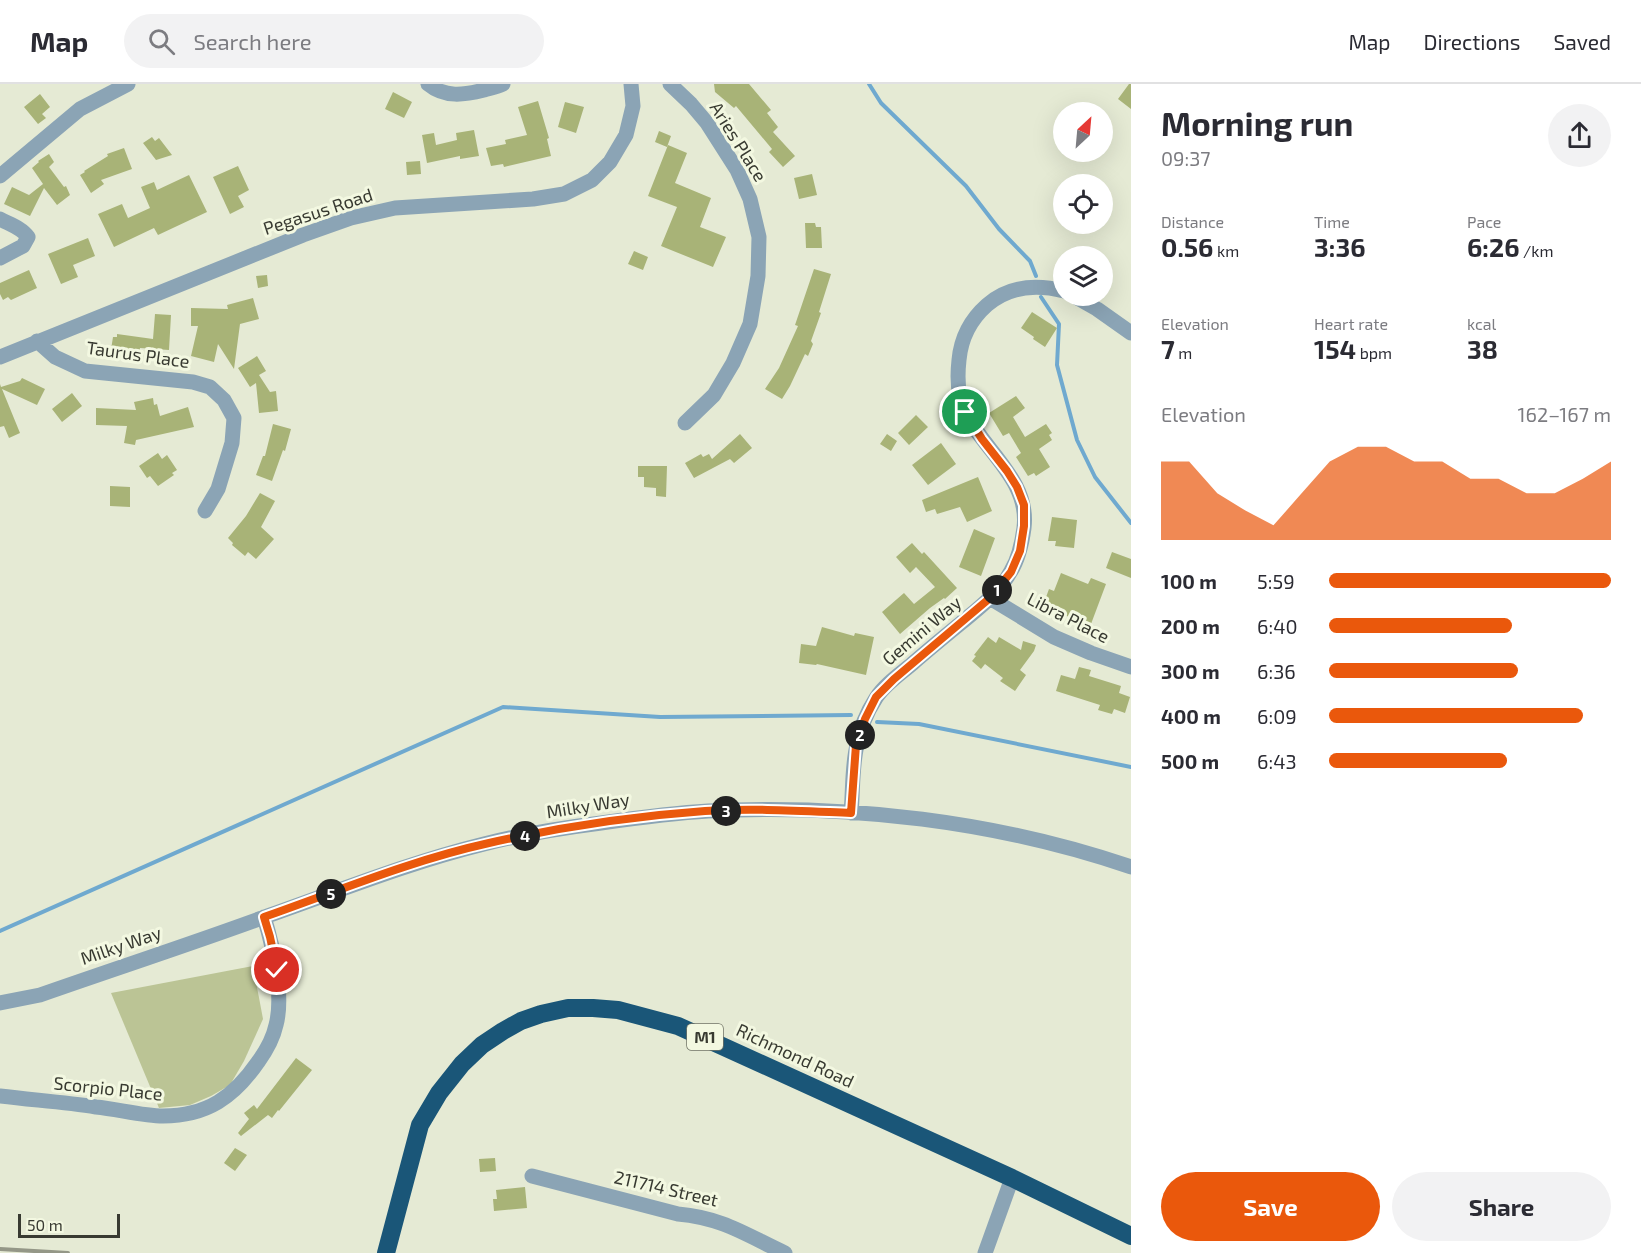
<!DOCTYPE html>
<html lang="en">
<head>
<meta charset="utf-8">
<style>
	body { margin:0; font-family:"Exo 2",sans-serif; background:#f2f2f3; color:#2b2b33; height:100vh; display:flex; flex-direction:column; font-size:22px; white-space:nowrap }
	* { box-sizing:border-box; margin:0 }
	p { font-size:20px; color:#7c7c81 }
	.icon { flex:none; width:33px; height:33px; fill:none; stroke:currentColor; stroke-width:2; stroke-linecap:round; stroke-linejoin:round }
	.map { position:relative; flex:1; overflow:hidden }
	.panel { display:flex; flex-direction:column; background:#fff; width:510px }
	.panel>* { flex:none }
	.needle { width:39px; rotate:26deg }
	.buttons { position:absolute; left:1053px; top:18px; display:grid; gap:12px }
	.buttons a { display:grid; place-items:center; width:60px; height:60px; border-radius:50%; background:#fff; box-shadow:0 6px 24px #0002; font-size:30px }
	.scale { position:absolute; left:18px; bottom:15px; width:102px; box-sizing:border-box; padding-left:6px; border:3px solid #383a31; border-top:0; font-size:16px; line-height:21px; white-space:nowrap; color:#383a31; -webkit-text-stroke:4px #f3f8e1; paint-order:stroke }
	.pin { position:absolute; display:grid; place-items:center; width:51px; height:51px; color:#fff; margin:-26px; border:3px solid #fff; border-radius:50%; box-shadow:0 2px 6px #0007 }
	.km { position:absolute; width:30px; height:30px; margin:-15px; border-radius:50%; background:#222; color:#fff; font-size:16px; line-height:30px; text-align:center }
	.round { display:grid; place-items:center; flex:none; width:63px; height:63px; border-radius:32px; background:#f2f2f3 }
	.summary { display:flex; align-items:center; justify-content:space-between; height:102px; padding:0 30px }
	h1 { font-size:33px; font-weight:700; line-height:45px }
	.metrics { display:grid; grid-template-columns:repeat(3,1fr); gap:9px; height:102px; padding:6px 30px }
	.metrics div { display:grid; align-content:center }
	.metrics b { font-size:26px; font-weight:700 }
	.metrics small { font-size:16px; font-weight:400 }
	.metrics p { font-size:16px }
	.chart { height:168px; padding:12px 30px }
	.chart p { display:flex; justify-content:space-between }
	.chart svg { width:100%; height:108px; margin-top:6px; fill:#ea580c; opacity:.7 }
	.button { display:flex; gap:12px; margin-top:auto; padding:12px 30px }
	.button a { flex:1; height:69px; border-radius:36px; background:#ea580c; color:#fff; font-size:24px; font-weight:700; line-height:69px; text-align:center }
	.button a+a { background:#f2f2f3; color:#2b2b33 }
	ul { padding:0 30px; list-style:none; font-size:20px }
	li { display:grid; grid-template-columns:96px 72px 1fr; align-items:center; height:45px }
	li i { height:15px; border-radius:8px; background:#ea580c }
	header { display:flex; align-items:center; gap:36px; box-sizing:border-box; height:84px; padding:0 30px; background:#fff; border-bottom:2px solid #e1e1e2 }
	header strong { font-size:28px }
	nav { display:flex; gap:33px; margin-inline-start:auto; font-size:21px }
	.search { width:420px; height:54px; background:#f2f2f3; display:flex; align-items:center; gap:15px; box-sizing:border-box; padding:0 21px; border-radius:33px; color:#7c7c81; font-size:22px }
	main { display:flex; flex:1; min-height:0 }
	.map>svg:first-child { display:block }
	.green { fill:#bbc495 }
	.lines { fill:none; stroke-linecap:round; stroke-linejoin:round }
	.stream { stroke:#6fa9cf; stroke-width:4 }
	.building { fill:#a8b377 }
	.minor { stroke:#8ba4b5; stroke-width:15 }
	.highway { stroke:#1a5678; stroke-width:18 }
	.rail { stroke:#949787; stroke-width:4 }
	.route-casing { stroke:#fff; stroke-width:12 }
	.route { stroke:#ea580c; stroke-width:8 }
	.labels { text-anchor:middle; stroke-width:6; stroke-linejoin:round; paint-order:stroke }
	.shield { fill:#f3f8e1; stroke:#707366; stroke-width:1.5 }
	.shield-label { font-size:16px; font-weight:bold; fill:#383a31 }
	.street-label { font-size:18px; fill:#383a31; stroke:#f3f8e1 }
</style>
</head>
<body>
<header>
<strong>Map</strong>
<div class="search"><svg class="icon" aria-label="search" viewBox="0 0 24 24"><circle cx="10" cy="10" r="6"/><path d="M15 15l6 6"/></svg>Search here</div>
<nav><a>Map</a><a>Directions</a><a>Saved</a></nav>
</header>
<main>
<div class="map">
<svg width="1131" height="1169" viewBox="0 0 1131 1169">
	<rect width="100%" height="100%" fill="#e5ead4"/>
	<path class="green" d="M253,882L263,935L244,977L230,1001L211,1012L190,1021L159,1024L111,909Z"/>
	<g class="lines">
		<path class="stream" d="M869,0L881,19L966,102L999,145L1030,177L1036,192
			M1041,213L1059,240L1057,281L1077,356L1095,393L1131,439
			M877,638L919,640L1131,683
			M0,847L503,623L660,633L851,631"/>
	</g>
	<path class="building" d="M714,0H749L771,26L767,29L778,43L773,48L795,72L783,83L769,68L772,65L736,22L734,24L715,8Z
		M1129,0H1131V25L1118,15Z
		M393,8L412,18L404,34L385,25Z
		M40,10L50,23L42,30L46,34L38,40L24,23Z
		M538,17L549,54L547,55L551,72L504,83L503,80L491,82L486,64L506,60L505,56L527,51L518,23Z
		M565,18L584,23L576,49L558,43Z
		M474,46L479,72L460,75V72L427,79L422,51L434,49L436,61L457,56L456,49Z
		M659,47L671,52L667,63L655,58Z
		M152,53L155,57L159,54L172,71L156,76L143,59Z
		M668,61L687,69L675,99L711,114L700,143L726,153L713,183L661,162L677,123L648,112Z
		M124,64L132,85L101,96L104,100L91,109L80,91L85,88L84,87L108,72L107,70Z
		M49,70L54,78L49,83L64,103L66,102L70,111L57,121L44,104L30,132L4,120L12,103L29,111L43,100L32,84L39,78L38,77Z
		M420,77L421,90L407,91L406,78Z
		M238,82L249,106L238,112L244,123L230,130L213,93Z
		M812,90L817,111L799,115L794,94Z
		M189,91L207,128L158,151L154,144L114,163L98,130L122,120L128,134L150,124L141,103L154,98L157,106Z
		M805,139H815L816,143H821L822,164H806Z
		M88,154L95,172L73,181L78,193L61,200L48,170Z
		M634,167L648,173L643,186L628,180Z
		M814,185L831,190L819,228L821,229L811,257L813,260L808,272L805,270L790,302L782,315L765,305L779,284L798,242L795,241Z
		M29,186L37,204L11,216L8,213L3,216L0,210V199Z
		M267,191L268,202L258,204L256,192Z
		M253,214L259,235L240,240L234,285L218,260L214,278L191,272L198,242H191V224L228,225L227,221Z
		M1032,228L1057,244L1045,263L1033,255L1034,253L1021,244Z
		M155,230L171,231L169,266L140,264L139,271L129,270L128,275L110,272L113,253H117V250L153,255Z
		M257,272L266,287L259,291L270,308L276,307L278,327L259,329L256,299L250,303L238,284Z
		M22,294L45,305L37,321L2,305L20,349L9,354L4,342L0,343V300L1,303L20,297Z
		M72,309L82,322L62,338L52,325Z
		M1016,312L1025,324L1013,333L1025,353L1046,340L1052,349L1049,351L1052,356L1039,365L1050,383L1036,392L1034,389L1028,392L1016,373L1021,369L1009,349L1003,352L989,329Z
		M153,314L154,321L157,320L160,332L188,323L194,343L136,356L135,361L124,359L127,342L96,341V324L136,326L134,318Z
		M916,331L928,343L909,361L898,349Z
		M273,340L291,345L285,367L283,366L272,397L256,391L263,372H265Z
		M740,350L752,364L734,379L730,375L694,394L685,379L701,370L703,373L709,370L712,375Z
		M887,350L897,357L891,367L880,360Z
		M941,359L956,380L928,401L912,381Z
		M158,369L162,375L167,371L177,386L172,389L174,391L158,402L150,392L147,394L139,382Z
		M638,382H667L666,413L656,412V404L644,403V393H638Z
		M978,393L992,427L967,438L960,423L937,430L935,425L926,428L922,416Z
		M110,402L130,403V423L110,422Z
		M260,409L275,417L261,443L274,455L256,475L248,468L245,472L232,461L233,459L228,454L246,432Z
		M1052,433L1077,436L1074,464L1055,462L1056,457H1048Z
		M974,445L995,454L981,492L959,483Z
		M912,459L922,470L924,468L957,504L945,515L944,514L930,524L900,550L882,528L904,509L914,520L935,503L916,483L910,489L896,473Z
		M1112,468L1131,475V494L1106,484Z
		M1061,489L1088,500L1091,494L1106,500L1091,540H1089L1088,543L1073,537L1074,535L1044,523L1047,517L1045,516L1049,505L1054,507Z
		M822,543L854,552L855,549L874,553L866,591L817,580L816,581L799,579L801,560L816,562Z
		M988,553L996,559L999,553L1021,566L1023,557L1036,561L1034,567L1020,586L1026,591L1015,607L1000,597L1003,594L985,580L981,585L972,577L976,572L974,571Z
		M1079,583L1091,586L1089,592L1121,602L1119,609L1130,613L1125,629L1114,625L1112,630L1098,626L1100,621L1056,607L1061,591L1075,595Z
		M296,974L312,986L279,1027L278,1026L272,1034L268,1031L241,1052L238,1049L249,1035L244,1029L254,1021L257,1025Z
		M235,1064L247,1071L235,1087L224,1079Z
		M495,1074L496,1087L480,1088L479,1075Z
		M525,1103L527,1124L494,1127L493,1115H497L496,1106Z"/>
	<g class="lines">
		<path class="minor" d="M428,0C445,14 464,11 484,6C491,4 497,3 503,0
			M670,0L691,20L707,39L737,86L750,115L759,153L758,192L750,240L733,279L714,311L685,339
			M0,92L80,25L128,0
			M0,135C9,140 22,144 28,153L23,162L0,174
			M1074,212L1097,225L1131,249
			M37,257L55,273L85,287L193,298L210,303L224,316L234,334L232,359L218,405L205,427
			M0,273L303,151L351,134L395,124L533,115L564,110L592,96L610,78L626,51L633,22L631,0
			M990,514L1054,553L1091,569L1131,583
			M851,729C853,707 852,681 857,661C860,645 867,628 876,614C884,601 900,590 912,580C928,566 944,553 961,539C979,524 999,509 1011,487C1019,474 1022,459 1024,444C1030,397 985,367 966,330C957,313 957,294 959,276C961,254 970,236 987,221C1009,202 1036,200 1064,207
			M0,919L40,911C117,884 194,859 270,831C341,806 411,778 484,760C523,750 562,744 601,739C636,734 672,729 708,727C850,720 996,737 1131,783
			M0,1012C32,1016 64,1018 96,1023C117,1025 143,1032 163,1032C207,1032 234,1013 258,978C266,967 273,955 276,941C284,912 273,862 264,833
			M532,1092L678,1130C723,1134 746,1151 785,1169
			M985,1169L1012,1094"/>
		<path class="highway" d="M386,1169L420,1041L439,1009L462,980L482,961L503,947L521,937L541,930L568,924H593L618,926L678,942L1012,1094L1131,1152"/>
		<path class="rail" d="M0,1165L68,1169"/>
	</g>
	<g class="lines">
		<defs>
			<path id="route" d="M277,886L270,853L264,833C338,807 412,776 489,759C560,743 633,732 705,727C754,724 802,727 851,729L856,661L865,635L876,613L894,595L990,514L1011,488L1020,467L1024,442V421L1017,403L1007,387L982,355L965,328"/>
		</defs>
		<use href="#route" class="route-casing"/>
		<use href="#route" class="route"/>
	</g>
	<g class="labels">
		<rect class="shield" x="687" y="940" width="36" height="26" rx="4.5"/>
		<g class="shield-label">
			<text x="705" y="959">M1</text>
		</g>
		<g class="street-label">
			<text transform="translate(738 58) rotate(58)" y="6">Aries Place</text>
			<text transform="translate(318 128) rotate(-18)" y="6">Pegasus Road</text>
			<text transform="translate(138 271) rotate(8)" y="6">Taurus Place</text>
			<text transform="translate(1068 534) rotate(27)" y="6">Libra Place</text>
			<text transform="translate(922 547) rotate(-40)" y="6">Gemini Way</text>
			<text transform="translate(588 722) rotate(-9)" y="6">Milky Way</text>
			<text transform="translate(121 862) rotate(-19)" y="6">Milky Way</text>
			<text transform="translate(795 972) rotate(25)" y="6">Richmond Road</text>
			<text transform="translate(108 1005) rotate(6)" y="6">Scorpio Place</text>
			<text transform="translate(666 1105) rotate(13)" y="6">211714 Street</text>
		</g>
	</g>
</svg>
<div class="buttons">
<a><svg class="needle" viewBox="-14 -14 28 28"><path d="M0-13l5 13h-10z" fill="#e53935"/><path d="M0 13l5-13h-10z" fill="#7c7c81"/></svg></a>
<a><svg class="icon" aria-label="locate" viewBox="0 0 24 24"><circle cx="12" cy="12" r="6"/><path d="M12 2v4M12 18v4M2 12h4M18 12h4"/></svg></a>
<a><svg class="icon" aria-label="layers" viewBox="0 0 24 24"><path d="M12 4l9 5-9 5-9-5zM3 14l9 5 9-5"/></svg></a>
</div>
<div class="scale">50 m</div>
<div class="pin" style="left:965px;top:328px;background:#1e9e55"><svg class="icon" aria-label="arrive" viewBox="0 0 24 24"><path d="M6 21V4h12l-3 4 3 4H6"/></svg></div>
<div class="pin" style="left:277px;top:886px;background:#d93025"><svg class="icon" aria-label="check" viewBox="0 0 24 24"><path d="M5 12l5 5 9-10"/></svg></div>
<b class="km" style="left:997px;top:506px">1</b>
<b class="km" style="left:860px;top:651px">2</b>
<b class="km" style="left:726px;top:727px">3</b>
<b class="km" style="left:525px;top:752px">4</b>
<b class="km" style="left:331px;top:810px">5</b>
</div>
<section class="panel">
<div class="summary"><div><h1>Morning run</h1><p>09:37</p></div><a class="round"><svg class="icon" aria-label="share" viewBox="0 0 24 24"><path d="M12 15V3M7 8l5-5 5 5M5 13v7h14v-7"/></svg></a></div>
<div class="metrics">
<div><p>Distance</p><b>0.56<small> km</small></b></div>
<div><p>Time</p><b>3:36</b></div>
<div><p>Pace</p><b>6:26<small> /km</small></b></div>
</div>
<div class="metrics">
<div><p>Elevation</p><b>7<small> m</small></b></div>
<div><p>Heart rate</p><b>154<small> bpm</small></b></div>
<div><p>kcal</p><b>38</b></div>
</div>
<div class="chart"><p><span>Elevation</span>162–167 m</p>
<svg viewBox="0 0 160 44" preserveAspectRatio="none"><path d="M0 44V12L10 12L20 25L30 32L40 38L50 25L60 12L70 6L80 6L90 12L100 12L110 19L120 19L130 25L140 25L150 19L160 12V44z"/></svg>
</div>
<ul>
<li><b>100 m</b>5:59<i style="width:100%"></i></li>
<li><b>200 m</b>6:40<i style="width:65%"></i></li>
<li><b>300 m</b>6:36<i style="width:67%"></i></li>
<li><b>400 m</b>6:09<i style="width:90%"></i></li>
<li><b>500 m</b>6:43<i style="width:63%"></i></li>
</ul>
<div class="button"><a>Save</a><a>Share</a></div>
</section>
</main>
</body>
</html>
